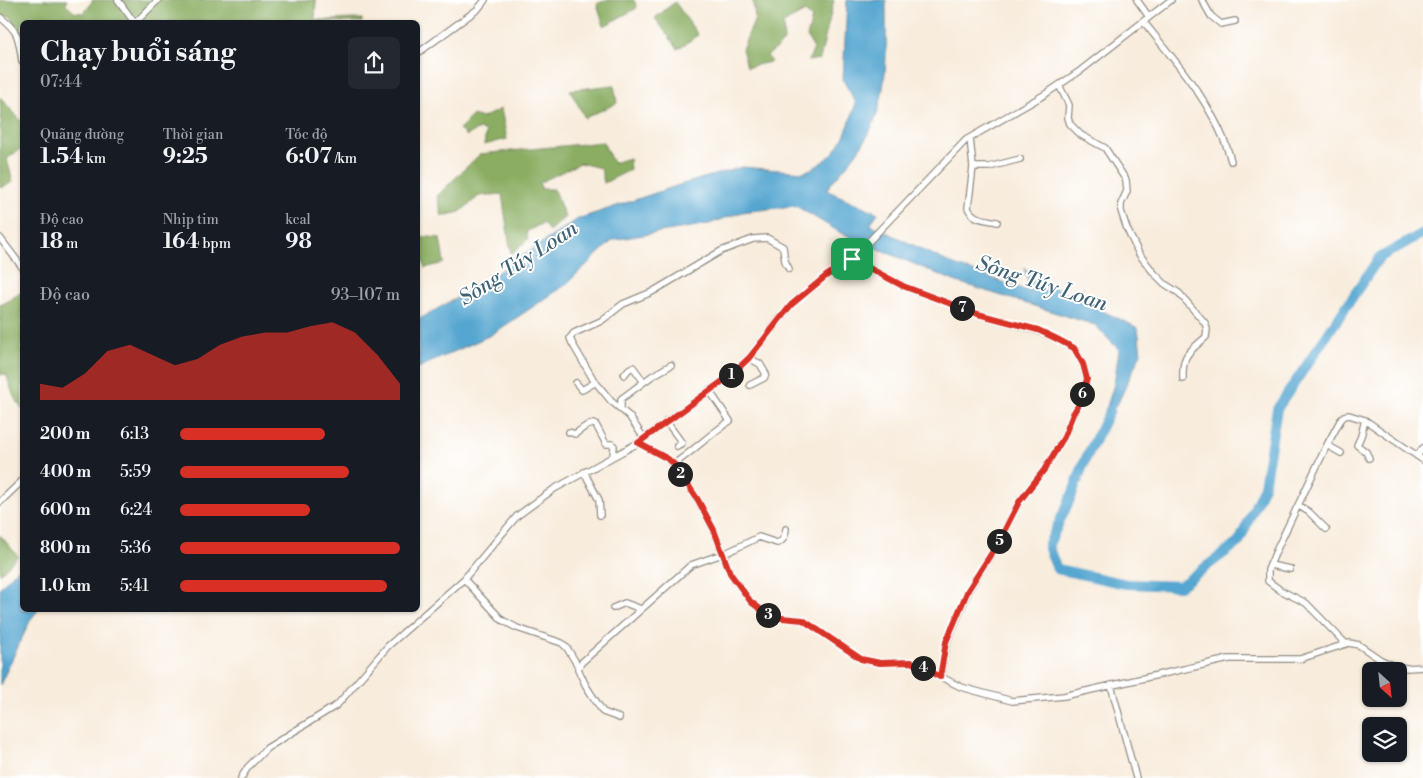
<!DOCTYPE html>
<html lang="vi">
<head>
<meta charset="utf-8">
<style>
	body { margin:0; font-family:"Libre Bodoni",serif; background:#242831; color:#f1f3f6; height:100vh; display:flex; flex-direction:column; font-size:19px; white-space:nowrap }
	* { box-sizing:border-box; margin:0 }
	p { font-size:16px; color:#9ea1a6 }
	.icon { flex:none; width:28px; height:28px; fill:none; stroke:currentColor; stroke-width:2; stroke-linecap:round; stroke-linejoin:round }
	.map { position:relative; flex:1; overflow:hidden }
	.panel { position:absolute; left:20px; top:20px; width:400px; height:592px; display:flex; flex-direction:column; background:#171b24; border-radius:8px; box-shadow:0 1px 4px #0004 }
	.panel>* { flex:none }
	.needle { width:32px; rotate:153deg }
	.tools { position:absolute; left:1362px; top:662px; display:grid; gap:10px }
	.tools a { display:grid; place-items:center; width:45px; height:45px; border-radius:8px; background:#171b24; box-shadow:0 1px 4px #0004; font-size:25px }
	.pin { position:absolute; display:grid; place-items:center; width:42px; height:42px; color:#fff; margin:-21px; border-radius:10px; box-shadow:0 2px 8px #0006 }
	.km { position:absolute; width:25px; height:25px; margin:-12px; border-radius:50%; background:#222; color:#fff; font-size:14px; line-height:25px; text-align:center }
	.round { display:grid; place-items:center; flex:none; width:52px; height:52px; border-radius:8px; background:#242831 }
	.overview { display:flex; align-items:center; justify-content:space-between; height:85px; padding:0 20px }
	h1 { font-size:28px; font-weight:800; line-height:38px }
	.metrics { display:grid; grid-template-columns:repeat(3,1fr); gap:8px; height:85px; padding:5px 20px }
	.metrics div { display:grid; align-content:center }
	.metrics b { font-size:21px; font-weight:800 }
	.metrics small { font-size:14px; font-weight:400 }
	.metrics p { font-size:14px }
	.chart { height:140px; padding:10px 20px }
	.chart p { display:flex; justify-content:space-between }
	.chart svg { width:100%; height:90px; margin-top:5px; fill:#d93025; opacity:.7 }
	ul { padding:0 20px; list-style:none; font-size:16px }
	li { display:grid; grid-template-columns:80px 60px 1fr; align-items:center; height:38px }
	li i { height:12px; border-radius:6px; background:#d93025 }
	.map>svg:first-child { display:block }
	.forest { fill:#8aad62; stroke:#5a6c46 }
	.water { fill:#55a6d0; stroke:#40687e }
	.lines { fill:none; stroke-linecap:round; stroke-linejoin:round }
	.river { stroke:#55a6d0; stroke-width:10 }
	.minor-casing { stroke:#928c84; stroke-width:8 }
	.minor { stroke:#fff; stroke-width:5.5 }
	.route-casing { stroke:#fff; stroke-width:10 }
	.route { stroke:#d93025; stroke-width:6 }
	.labels { text-anchor:middle; stroke-width:4; stroke-linejoin:round; paint-order:stroke }
	.water-label { font-size:21px; font-style:italic; fill:#3e6275; stroke:#fff }
</style>
</head>
<body>
<div class="map">
<svg width="1423" height="778" viewBox="0 0 1423 778">
	<rect width="100%" height="100%" fill="#fff"/>
	<filter id="ink" filterUnits="userSpaceOnUse"><feTurbulence type="fractalNoise" baseFrequency=".02" numOctaves="2"/><feDisplacementMap in="SourceGraphic" scale="10" xChannelSelector="R" yChannelSelector="G"/><feConvolveMatrix kernelMatrix="1 2 1 2 8 2 1 2 1" color-interpolation-filters="sRGB"/></filter>
	<filter id="wash" filterUnits="userSpaceOnUse"><feTurbulence type="fractalNoise" baseFrequency=".0096" numOctaves="4" result="noise"/><feDisplacementMap in="SourceGraphic" scale="20" xChannelSelector="R" yChannelSelector="G"/><feGaussianBlur stdDeviation="1.12" result="paint"/><feColorMatrix in="noise" values="0 0 0 0 0 0 0 0 0 0 0 0 0 0 0 0 0 1.4 0 .05"/><feComposite in="paint" operator="in"/></filter>
	<g filter="url(#wash)">
		<rect width="100%" height="100%" fill="#f8ecdc"/>
		<path class="forest" d="M0,0H67L66,5L74,12L84,13L93,0H316L315,20L362,19V22H22V49L11,16L0,19Z
			M606,0H634L637,8L604,26L597,4Z
			M753,0H834L820,59L808,61L814,49L807,37L812,18L805,12L783,24L784,42L767,56L771,62L747,67L742,49L755,19Z
			M675,2L698,35L678,49L655,18Z
			M614,85L617,103L585,118L570,90Z
			M0,97L22,122V151L20,149L7,159L13,182L0,188V125L1,124Z
			M501,109L507,139L484,145L486,132L479,129L466,136L459,129L473,115L482,118Z
			M603,142L613,163L629,158L630,170L604,183L601,168L580,163L539,183L542,189H554L565,217L549,231L543,223L526,232L528,239L511,254L502,194L479,196L460,212L442,216L437,196L480,154Z
			M418,236L440,238L444,263L425,268L418,242Z
			M22,292V345L20,347L22,355V409L14,397L6,374L0,375V303L1,305Z
			M0,535L18,556L0,574Z"/>
		<path class="water" d="M847,0H886C886,45 890,94 868,135C857,156 840,172 826,190L878,213L870,224L954,265L1031,292L1024,268L1034,278L1138,328L1141,353L1118,403L1102,423L1114,384L1119,350L1095,325L954,281L841,233L796,206L742,212L709,224L613,240L564,286L491,335L418,368V320L472,289L578,219L679,185L742,167L804,172C839,158 845,137 856,103L843,80Z
			M22,565V610H38L31,619L0,685V587Z"/>
		<g class="lines">
			<path class="river" d="M1110,410L1085,460L1072,495L1048,546L1057,569L1126,584L1180,586L1239,542L1264,486L1277,409L1379,258L1423,233"/>
		</g>
	</g>
	<g filter="url(#ink)">
		<g class="lines">
			<defs>
				<path id="minor" d="M118,0L134,22
					M1137,0L1149,17
					M1202,0L1211,16L1221,24L1235,21
					M0,17C20,33 18,37 22,61
					M1143,21C1176,62 1218,110 1231,161
					M136,22L158,0
					M418,53L478,9L485,0
					M1059,85L1069,105L1068,118L1070,124L1081,135L1105,148L1126,180L1127,191L1121,204V211L1127,229L1139,254L1154,273L1165,284L1179,293L1205,323L1207,329L1206,337C1188,353 1182,354 1183,379
					M970,138L973,167L968,208C973,220 986,219 997,222
					M973,167H989L1020,159
					M0,238L22,267
					M852,259L903,286L978,314L1038,331L1055,338L1074,348L1083,364L1087,379L1079,404L1073,414L1064,437L1044,470L1019,502L998,543L969,590L947,642L940,677
					M749,358L760,364L766,374L764,378L750,385
					M624,375L629,369L633,367L644,382
					M576,383L582,390L596,382
					M621,408V399L652,376L671,365
					M1365,420L1361,436L1357,445L1366,452L1369,458
					M666,421L682,443L677,446
					M569,432L575,434L586,426L593,424L596,425L606,444H612L614,446L613,456
					M644,438L629,416L611,401L593,379L572,343L570,338L574,333L601,321L623,304L652,292L721,251L753,239L767,238L783,247L785,261L789,269
					M638,443L668,459L674,464L698,500L714,530L730,573L751,602L771,617L803,620L861,659L880,663L911,662L961,687L1012,701L1064,696L1229,659H1300L1349,643L1359,645L1381,660L1397,667L1407,668L1423,667
					M1327,445L1341,453
					M1417,456L1423,448
					M674,464C694,450 710,434 730,421L709,390
					M584,472L599,500L600,515
					M0,502L22,481
					M1299,506L1309,512L1326,529
					M1270,565L1290,569
					M464,579L502,620L517,628L562,643L567,648L578,666
					M613,608L625,603L641,609
					M1346,644L1306,603L1280,590L1268,581V570L1276,551L1327,445L1340,421L1344,416L1349,415L1365,420L1423,460
					M1111,685L1136,778
					M619,718L603,712L586,686L578,669L581,663L691,565L728,552L759,537L777,543C784,541 785,536 786,529
					M241,778L248,767L267,748L337,705L388,646L464,579L517,516L554,489L638,443L731,375L749,358L791,305L826,276L852,259L966,140L1044,95L1080,71L1171,0"/>
			</defs>
			<use href="#minor" class="minor-casing"/>
			<use href="#minor" class="minor"/>
		</g>
	</g>
	<g class="lines" filter="url(#ink)">
		<defs>
			<path id="route" d="M852,259L903,286L978,314L1038,330L1055,338L1074,348L1083,364L1087,379L1079,404L1073,414L1064,437L1044,470L1019,502L998,543L968,590L946,642L940,677L911,662L880,663L861,659L803,620L771,617L751,602L730,573L714,530L698,500L674,464L668,459L638,443L731,375L749,358L791,305L826,276Z"/>
		</defs>
		<use href="#route" class="route-casing"/>
		<use href="#route" class="route"/>
	</g>
	<g class="labels">
		<g class="water-label">
			<text transform="translate(518 263) rotate(-33)" y="7">Sông Túy Loan</text>
			<text transform="translate(1042 283) rotate(18)" y="7">Sông Túy Loan</text>
		</g>
	</g>
</svg>
<div class="tools">
<a><svg class="needle" viewBox="-14 -14 28 28"><path d="M0-13l5 13h-10z" fill="#e53935"/><path d="M0 13l5-13h-10z" fill="#9ea1a6"/></svg></a>
<a><svg class="icon" aria-label="layers" viewBox="0 0 24 24"><path d="M12 4l9 5-9 5-9-5zM3 14l9 5 9-5"/></svg></a>
</div>
<div class="pin" style="left:852px;top:259px;background:#1e9e55"><svg class="icon" aria-label="arrive" viewBox="0 0 24 24"><path d="M6 21V4h12l-3 4 3 4H6"/></svg></div>
<b class="km" style="left:731px;top:375px">1</b>
<b class="km" style="left:680px;top:474px">2</b>
<b class="km" style="left:768px;top:615px">3</b>
<b class="km" style="left:923px;top:668px">4</b>
<b class="km" style="left:999px;top:541px">5</b>
<b class="km" style="left:1082px;top:394px">6</b>
<b class="km" style="left:962px;top:308px">7</b>
<section class="panel">
<div class="overview"><div><h1>Chạy buổi sáng</h1><p>07:44</p></div><a class="round"><svg class="icon" aria-label="share" viewBox="0 0 24 24"><path d="M12 15V3M7 8l5-5 5 5M5 13v7h14v-7"/></svg></a></div>
<div class="metrics">
<div><p>Quãng đường</p><b>1.54<small> km</small></b></div>
<div><p>Thời gian</p><b>9:25</b></div>
<div><p>Tốc độ</p><b>6:07<small> /km</small></b></div>
</div>
<div class="metrics">
<div><p>Độ cao</p><b>18<small> m</small></b></div>
<div><p>Nhịp tim</p><b>164<small> bpm</small></b></div>
<div><p>kcal</p><b>98</b></div>
</div>
<div class="chart"><p><span>Độ cao</span>93–107 m</p>
<svg viewBox="0 0 160 44" preserveAspectRatio="none"><path d="M0 44V36L10 38L20 31L30 20L40 17L50 22L60 27L70 24L80 17L90 13L100 11L110 11L120 8L130 6L140 11L150 22L160 36V44z"/></svg>
</div>
<ul>
<li><b>200 m</b>6:13<i style="width:66%"></i></li>
<li><b>400 m</b>5:59<i style="width:77%"></i></li>
<li><b>600 m</b>6:24<i style="width:59%"></i></li>
<li><b>800 m</b>5:36<i style="width:100%"></i></li>
<li><b>1.0 km</b>5:41<i style="width:94%"></i></li>
</ul>
</section>
</div>
</body>
</html>
